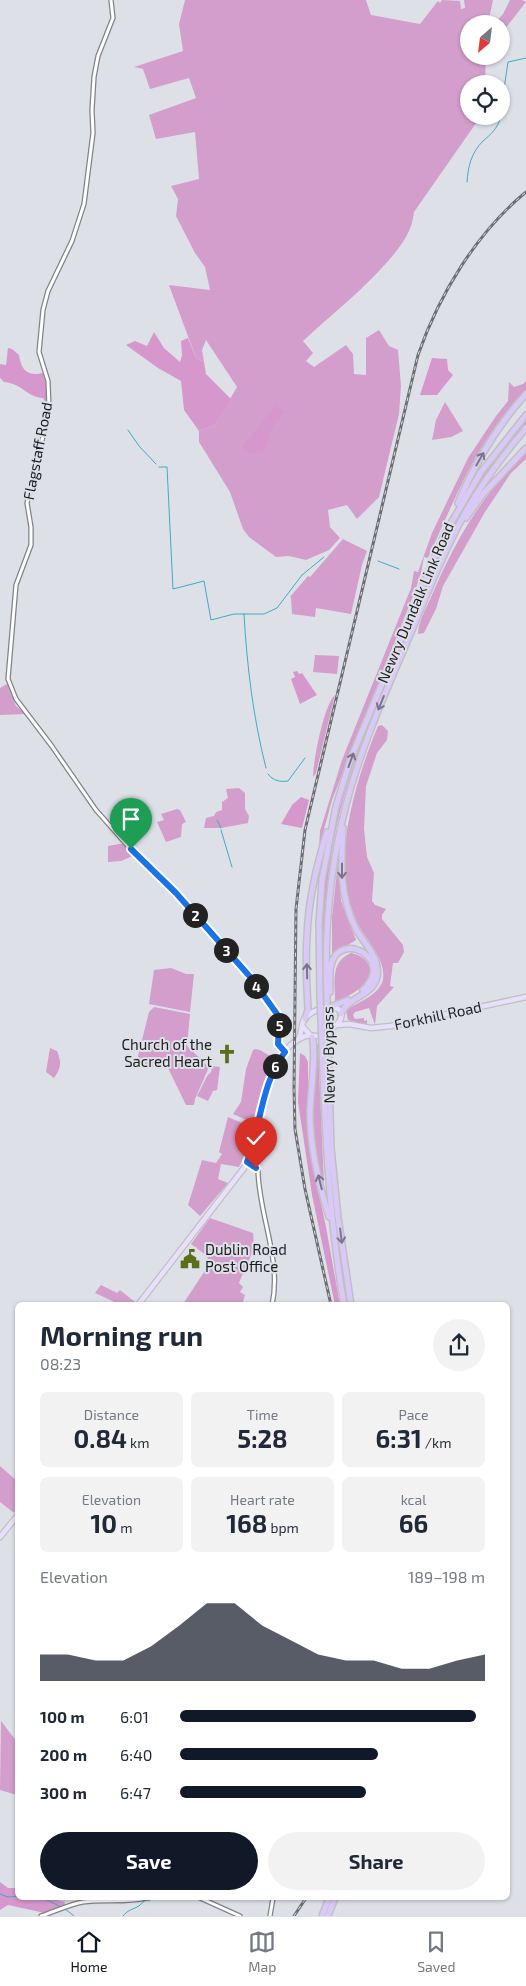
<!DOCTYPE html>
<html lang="en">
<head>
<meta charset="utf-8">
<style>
	body { margin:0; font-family:"Exo 2",sans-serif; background:#f2f2f3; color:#1f2937; height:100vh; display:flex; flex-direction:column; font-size:19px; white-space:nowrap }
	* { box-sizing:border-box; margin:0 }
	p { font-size:16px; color:#747a83 }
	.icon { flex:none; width:28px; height:28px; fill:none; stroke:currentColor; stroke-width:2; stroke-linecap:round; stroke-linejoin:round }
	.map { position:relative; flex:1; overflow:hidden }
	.details { position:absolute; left:15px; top:1302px; width:495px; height:598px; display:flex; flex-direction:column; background:#fff; border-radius:8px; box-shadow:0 1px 4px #0004 }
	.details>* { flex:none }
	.needle { width:32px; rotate:208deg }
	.tools { position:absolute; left:460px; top:15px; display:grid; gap:10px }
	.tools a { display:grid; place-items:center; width:50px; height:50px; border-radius:50%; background:#fff; box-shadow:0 1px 4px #0004; font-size:25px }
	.pin { position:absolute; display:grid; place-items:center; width:42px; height:42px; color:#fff; margin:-51px -21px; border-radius:50% 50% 50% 0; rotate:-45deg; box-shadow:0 0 5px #0007 }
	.pin .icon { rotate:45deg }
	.km { position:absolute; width:25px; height:25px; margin:-12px; border-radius:50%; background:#222; color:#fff; font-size:14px; line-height:25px; text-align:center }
	.round { display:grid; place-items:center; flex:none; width:52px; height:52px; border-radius:26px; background:#f2f2f3 }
	.summary { display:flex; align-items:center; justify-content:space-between; height:85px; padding:0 25px }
	h1 { font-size:28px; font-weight:700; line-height:38px }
	.figures { display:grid; grid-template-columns:repeat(3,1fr); gap:8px; height:85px; padding:5px 25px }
	.figures div { display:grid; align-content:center; border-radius:8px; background:#f2f2f3; text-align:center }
	.figures b { font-size:25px; font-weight:700 }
	.figures small { font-size:14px; font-weight:400 }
	.figures p { font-size:14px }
	.chart { height:140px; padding:10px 25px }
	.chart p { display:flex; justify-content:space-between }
	.chart svg { width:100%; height:90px; margin-top:5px; fill:#111827; opacity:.7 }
	.cta { display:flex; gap:10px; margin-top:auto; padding:10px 25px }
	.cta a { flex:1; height:58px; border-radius:30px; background:#111827; color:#fff; font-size:20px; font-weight:700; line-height:58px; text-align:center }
	.cta a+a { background:#f2f2f3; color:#1f2937 }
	ul { padding:0 25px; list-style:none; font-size:16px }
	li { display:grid; grid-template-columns:80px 60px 1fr; align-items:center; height:38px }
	li i { height:12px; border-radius:6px; background:#111827 }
	.tabs { display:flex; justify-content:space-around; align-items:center; height:70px; border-top:1px solid #e0e1e3; background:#fff; font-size:14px; color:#747a83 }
	.tabs a { display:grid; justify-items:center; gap:2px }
	.tabs .active { color:#111827 }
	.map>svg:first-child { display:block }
	.green { fill:#d39ecc }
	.forest { fill:#d697cd }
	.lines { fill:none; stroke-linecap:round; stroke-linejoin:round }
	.stream { stroke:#3cadc0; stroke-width:1 }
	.minor-casing { stroke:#818389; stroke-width:5.5 }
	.major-casing { stroke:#c0c0c1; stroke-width:7 }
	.highway-casing { stroke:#c0c0c1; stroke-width:8 }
	.minor { stroke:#fff; stroke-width:3 }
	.major { stroke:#e8dffa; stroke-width:4.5 }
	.highway { stroke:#d9c9f6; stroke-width:5 }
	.rail-casing { stroke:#6c6e72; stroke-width:3 }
	.rail { stroke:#dee0e8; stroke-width:1; stroke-dasharray:4; stroke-linecap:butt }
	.highway-bridge-casing { stroke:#c0c0c1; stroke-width:8; stroke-linecap:butt }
	.highway-bridge { stroke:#d9c9f6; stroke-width:5 }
	.oneway { stroke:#7b748b }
	.route-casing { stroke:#fff; stroke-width:10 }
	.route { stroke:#1a73e8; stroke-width:6 }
	.labels { text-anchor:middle; stroke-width:4; stroke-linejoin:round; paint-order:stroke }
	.street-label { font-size:15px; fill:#1d1e20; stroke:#dee0e8 }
	.poi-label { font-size:15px; fill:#1d1e20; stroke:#dee0e8; text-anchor:end }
</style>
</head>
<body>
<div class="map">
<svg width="526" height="1916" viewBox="0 0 526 1916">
	<rect width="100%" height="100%" fill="#dee0e8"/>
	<path class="green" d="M185,0H366L371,15L420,24L438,1L440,3L442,0L460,1L461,9L465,8L464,0H493L488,24H469V56H486L485,84H469V116H481L414,212C413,218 412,225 409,231C393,266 333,313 303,341L313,353L306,361L314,367L346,345L353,354L354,374L366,375V338L379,330L389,346L398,350L401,386L399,414L379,497L357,519L347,505L328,510L330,527L340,538L329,550L306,560L289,556L276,557L249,537L243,529L230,492L199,442V431L215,425L237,387L206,340L202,350L204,362L196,358L169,285L210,290L205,267L195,253L176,216L178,199L171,186L199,179L195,132L156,139L149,115L196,98L189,78L150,89L143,69L134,67L183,51L179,24Z
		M510,0H522L526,2L501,34V24H494L503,14Z
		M526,381V391C479,435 454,501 428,558L424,557L421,573L415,591L332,800L319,848L320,831L342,760L411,588L414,571L418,572L432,533L468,458L496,416L508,401L509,382L514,387L523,384Z
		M445,402L463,431L451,437L432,440L436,420Z
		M526,420V425C478,481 446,542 418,609L415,608C444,540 476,475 526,420Z
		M526,453V459L511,473L485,512L443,586L436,609L424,633L418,634C418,622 427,607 432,595C455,541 483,492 526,453Z
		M343,539L367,551L362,565L351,614L316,608L315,617L292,614L291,597H290L308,576L310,577Z
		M398,650L400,651C379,701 356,751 342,804C326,863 323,925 323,986L322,923L325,874L333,828L356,756Z
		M315,655L339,656L337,674L313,672Z
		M7,684L16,706L26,714L0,715V688Z
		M335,695L316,773L313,777C313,762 324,704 335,695Z
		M382,725L388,731L387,740L377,753L366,786L364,829L367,857L374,873L372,901L375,905L386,909L382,915V919L403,945L404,952L398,963H393L390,986L394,987L377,1006L375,1025L369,1008L355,1012L353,1015L355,1019L364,1018V1021L367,1020V1025L348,1020L346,1010C358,1002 380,995 383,979C386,961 369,943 360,928C356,921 353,912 350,904C332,855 359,771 378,726Z
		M239,788L245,793V809L249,816L248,823L221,828H204L206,818L214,816L216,812L222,810V802L228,798L226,789Z
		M177,809L180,810L186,822L182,824L181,837L166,842L157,822L164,820L161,814Z
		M119,844H124L133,856L121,861L108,862V846Z
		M338,862L341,901L356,940L332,955V917Z
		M351,953C359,955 364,957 368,964C379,983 348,996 335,1002C335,982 330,962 351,953Z
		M171,968L186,974H194L190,1012L149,1004L154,970Z
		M154,1007L190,1014L187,1046L209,1067L195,1099L194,1105H186L167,1066L135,1068L149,1012Z
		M317,1044L318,1045L324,1185C310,1141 312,1090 317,1044Z
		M50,1048L57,1051C62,1063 61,1068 54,1078L46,1072Z
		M255,1049L260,1050L270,1056L268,1068L269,1069L253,1123L233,1114L241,1102L246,1069L253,1050Z
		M212,1066L220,1067L217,1090L213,1091L208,1101L197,1096L207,1076L211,1072Z
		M228,1117L252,1127L248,1149L239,1167L221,1164L218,1179L228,1183L200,1216L188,1205L202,1160L216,1163L222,1154L219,1152Z
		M210,1218L253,1233C256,1253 245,1267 239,1283L243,1287L240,1292L245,1295L242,1305L183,1304L210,1263L206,1255L191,1244Z
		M101,1285L117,1293L120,1290L135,1302L133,1305H121L95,1293Z
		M0,1466L17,1481V1507L14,1513L0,1502Z
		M1,1721L17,1742V1795L0,1790Z"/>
	<path class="forest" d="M154,332L164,348L180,362L182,355L181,341L188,338L196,358L204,362L206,374L231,399L215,425L199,431L184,410L181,381L158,368L126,345L135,341L147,346Z
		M8,348L12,349L19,355C21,370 28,377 43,373L46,383L47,405L43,398C26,397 24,384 4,382L0,378V364L6,365Z
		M432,358L447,359L448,370L453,375L437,395H420Z
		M275,406L282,409L284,412L274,424L265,450L253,454L244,450L243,446Z
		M297,671L299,674L302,673L317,695L300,704L291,679L295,677L293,672Z
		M301,797L309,800L302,828L281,824L292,805Z
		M300,1053L305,1056L308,1062V1133L311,1158L326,1227L340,1305H335L312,1195L298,1102Z
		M0,1882L8,1888H17L18,1898H49L65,1902L64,1906L45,1913L8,1905L0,1910Z"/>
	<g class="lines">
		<path class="stream" d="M501,109L508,62L526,58
			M467,182C468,167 471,153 483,141C491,134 497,129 500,119
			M128,430L139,446L156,464
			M159,467H167L173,589L204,581L211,620L234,614H244C247,666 253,717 266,768
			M378,561L399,569
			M244,614H264L277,608L302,575L324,557
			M268,774C273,781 280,782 288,781L305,758
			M217,820L221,828
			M221,830L232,867
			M0,1894L8,1897L18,1896
			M20,1898H25
			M43,1898C54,1904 64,1907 74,1916
			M123,1916C128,1910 131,1910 137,1907C142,1905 142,1901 147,1900L149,1901L153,1898"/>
		<defs>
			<path id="minor" d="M111,0L113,18L98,56L94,77L92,110L93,133L84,204L72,241L48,291L43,310L39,352L48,381L49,407L38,460L27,503L31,527V545L16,585L8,679L16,699L51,745L96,810L135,854L184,902L250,978L275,1011L279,1021L278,1044L285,1052
				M247,1162L258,1171C259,1216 282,1260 272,1305
				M200,1898L240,1916
				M41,1916C54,1912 70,1904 83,1902C104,1899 126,1903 146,1898
				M270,1916L273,1898"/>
			<path id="major" d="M338,1025L349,1024L371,1028L391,1026L526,997
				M299,1038C302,1032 301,1025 304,1019C306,1016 310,1014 313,1012C340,998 353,1017 328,1031C322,1034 317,1038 310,1035L303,1027
				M138,1305L244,1168C263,1133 263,1044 310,1035
				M0,1537L18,1515"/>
			<path id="highway" d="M458,503C475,463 497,426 526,394
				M466,518L483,494L526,448
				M330,992C330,983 329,973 331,965C340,929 396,959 363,990
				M320,997L319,924L322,880L336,806L351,758L444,535L481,472L526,415
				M327,997C324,933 330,867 346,805C361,747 386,691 410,635C428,592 445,548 468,508C485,479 505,453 526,428
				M332,1006L348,1000
				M341,1014C347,997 373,996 377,977C381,958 364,944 356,929C339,896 341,863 343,828
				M305,1019L308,1010C307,986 305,961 307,937C308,901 316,867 327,832
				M312,1037C317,1053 310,1094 310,1114C310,1148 319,1185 329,1217
				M322,1045C325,1132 329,1219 344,1305
				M328,1045L331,1148L338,1217L351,1305
				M322,1916L329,1898
				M328,1916L335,1898"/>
		</defs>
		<use href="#minor" class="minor-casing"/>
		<use href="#major" class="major-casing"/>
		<use href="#highway" class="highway-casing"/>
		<use href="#minor" class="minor"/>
		<use href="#major" class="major"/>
		<use href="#highway" class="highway"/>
		<defs>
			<path id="rail" d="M331,1305L305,1189L295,1129L294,1089L296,909L305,830L418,355C439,295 476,233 526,192
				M294,1916L306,1898"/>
		</defs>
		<use href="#rail" class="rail-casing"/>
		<use href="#rail" class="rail"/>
		<defs>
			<path id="highway-bridge" d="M320,997L322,1045
				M327,997L328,1045"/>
		</defs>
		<use href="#highway-bridge" class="highway-bridge-casing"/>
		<use href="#highway-bridge" class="highway-bridge"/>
	</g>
	<defs><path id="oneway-shaft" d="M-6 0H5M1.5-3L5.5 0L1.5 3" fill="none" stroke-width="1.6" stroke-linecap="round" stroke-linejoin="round" transform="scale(1.25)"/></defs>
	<g class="oneway">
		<use href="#oneway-shaft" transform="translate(480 459) rotate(-60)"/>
		<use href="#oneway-shaft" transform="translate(381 703) rotate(112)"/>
		<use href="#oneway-shaft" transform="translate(351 760) rotate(-70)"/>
		<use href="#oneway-shaft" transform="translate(342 871) rotate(90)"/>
		<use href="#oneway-shaft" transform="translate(307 971) rotate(-91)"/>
		<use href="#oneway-shaft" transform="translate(320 1182) rotate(-104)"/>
		<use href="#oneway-shaft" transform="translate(341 1236) rotate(83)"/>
	</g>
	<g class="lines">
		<defs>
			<path id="route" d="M131,849L176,893L252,979L277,1014L279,1025L278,1044L285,1052C261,1083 261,1126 247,1162L256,1168"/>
		</defs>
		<use href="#route" class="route-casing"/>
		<use href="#route" class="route"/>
	</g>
	<defs>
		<symbol id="church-bare" viewBox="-9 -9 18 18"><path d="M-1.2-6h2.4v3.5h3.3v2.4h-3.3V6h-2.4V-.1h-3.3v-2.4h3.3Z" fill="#5d6e1a" stroke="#dee0e8" stroke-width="2.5" paint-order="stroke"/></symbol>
		<symbol id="civic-bare" viewBox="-9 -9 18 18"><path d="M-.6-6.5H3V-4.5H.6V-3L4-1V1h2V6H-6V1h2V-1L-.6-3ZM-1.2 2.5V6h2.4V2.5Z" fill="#5d6e1a" stroke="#dee0e8" stroke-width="2.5" paint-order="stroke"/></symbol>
	</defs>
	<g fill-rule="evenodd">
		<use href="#church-bare" x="213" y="1040" width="28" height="28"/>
		<use href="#civic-bare" x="176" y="1245" width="28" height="28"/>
	</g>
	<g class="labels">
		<g class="street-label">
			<text transform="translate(38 451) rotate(-79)" y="5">Flagstaff Road</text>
			<text transform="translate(416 603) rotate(-67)" y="5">Newry Dundalk Link Road</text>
			<text transform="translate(438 1016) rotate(-12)" y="5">Forkhill Road</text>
			<text transform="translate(329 1055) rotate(-91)" y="5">Newry Bypass</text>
		</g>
		<g class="poi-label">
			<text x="212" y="1050">Church of the<tspan x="212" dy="17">Sacred Heart</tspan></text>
			<text x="205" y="1255" text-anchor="start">Dublin Road<tspan x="205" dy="17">Post Office</tspan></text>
		</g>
	</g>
</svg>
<div class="tools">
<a><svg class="needle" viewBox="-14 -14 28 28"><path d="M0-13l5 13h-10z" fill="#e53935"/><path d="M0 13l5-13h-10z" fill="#747a83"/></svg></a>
<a><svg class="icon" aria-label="locate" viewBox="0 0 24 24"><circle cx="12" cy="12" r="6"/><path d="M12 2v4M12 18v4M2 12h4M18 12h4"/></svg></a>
</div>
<div class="pin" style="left:131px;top:849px;background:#1e9e55"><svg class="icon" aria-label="arrive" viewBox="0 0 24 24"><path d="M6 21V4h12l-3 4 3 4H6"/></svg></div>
<div class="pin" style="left:256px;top:1168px;background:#d93025"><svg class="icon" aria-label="check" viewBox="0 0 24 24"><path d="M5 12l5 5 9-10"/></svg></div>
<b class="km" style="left:195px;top:915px">2</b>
<b class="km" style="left:226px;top:950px">3</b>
<b class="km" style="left:256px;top:986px">4</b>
<b class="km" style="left:279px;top:1025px">5</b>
<b class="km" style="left:275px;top:1066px">6</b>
<section class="details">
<div class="summary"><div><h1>Morning run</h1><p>08:23</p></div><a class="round"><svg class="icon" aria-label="share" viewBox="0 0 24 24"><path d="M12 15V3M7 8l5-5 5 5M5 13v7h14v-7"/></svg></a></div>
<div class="figures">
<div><p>Distance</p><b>0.84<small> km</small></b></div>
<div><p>Time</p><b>5:28</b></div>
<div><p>Pace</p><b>6:31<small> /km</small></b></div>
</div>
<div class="figures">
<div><p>Elevation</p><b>10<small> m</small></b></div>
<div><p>Heart rate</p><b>168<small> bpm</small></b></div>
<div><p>kcal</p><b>66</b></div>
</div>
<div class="chart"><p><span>Elevation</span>189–198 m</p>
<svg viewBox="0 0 160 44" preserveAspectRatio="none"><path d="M0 44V31L10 31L20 34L30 34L40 27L50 17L60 6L70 6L80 17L90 24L100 31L110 34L120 34L130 38L140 38L150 34L160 31V44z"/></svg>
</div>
<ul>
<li><b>100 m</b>6:01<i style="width:97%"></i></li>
<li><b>200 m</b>6:40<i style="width:65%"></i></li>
<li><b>300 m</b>6:47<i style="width:61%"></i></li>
</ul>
<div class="cta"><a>Save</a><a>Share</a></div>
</section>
</div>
<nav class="tabs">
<a class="active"><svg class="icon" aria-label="home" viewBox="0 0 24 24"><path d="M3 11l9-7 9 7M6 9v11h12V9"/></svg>Home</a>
<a><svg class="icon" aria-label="map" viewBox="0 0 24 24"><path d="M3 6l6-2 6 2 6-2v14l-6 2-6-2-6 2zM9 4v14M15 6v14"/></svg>Map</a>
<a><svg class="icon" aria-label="saved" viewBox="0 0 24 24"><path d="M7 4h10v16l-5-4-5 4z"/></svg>Saved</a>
</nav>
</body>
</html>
